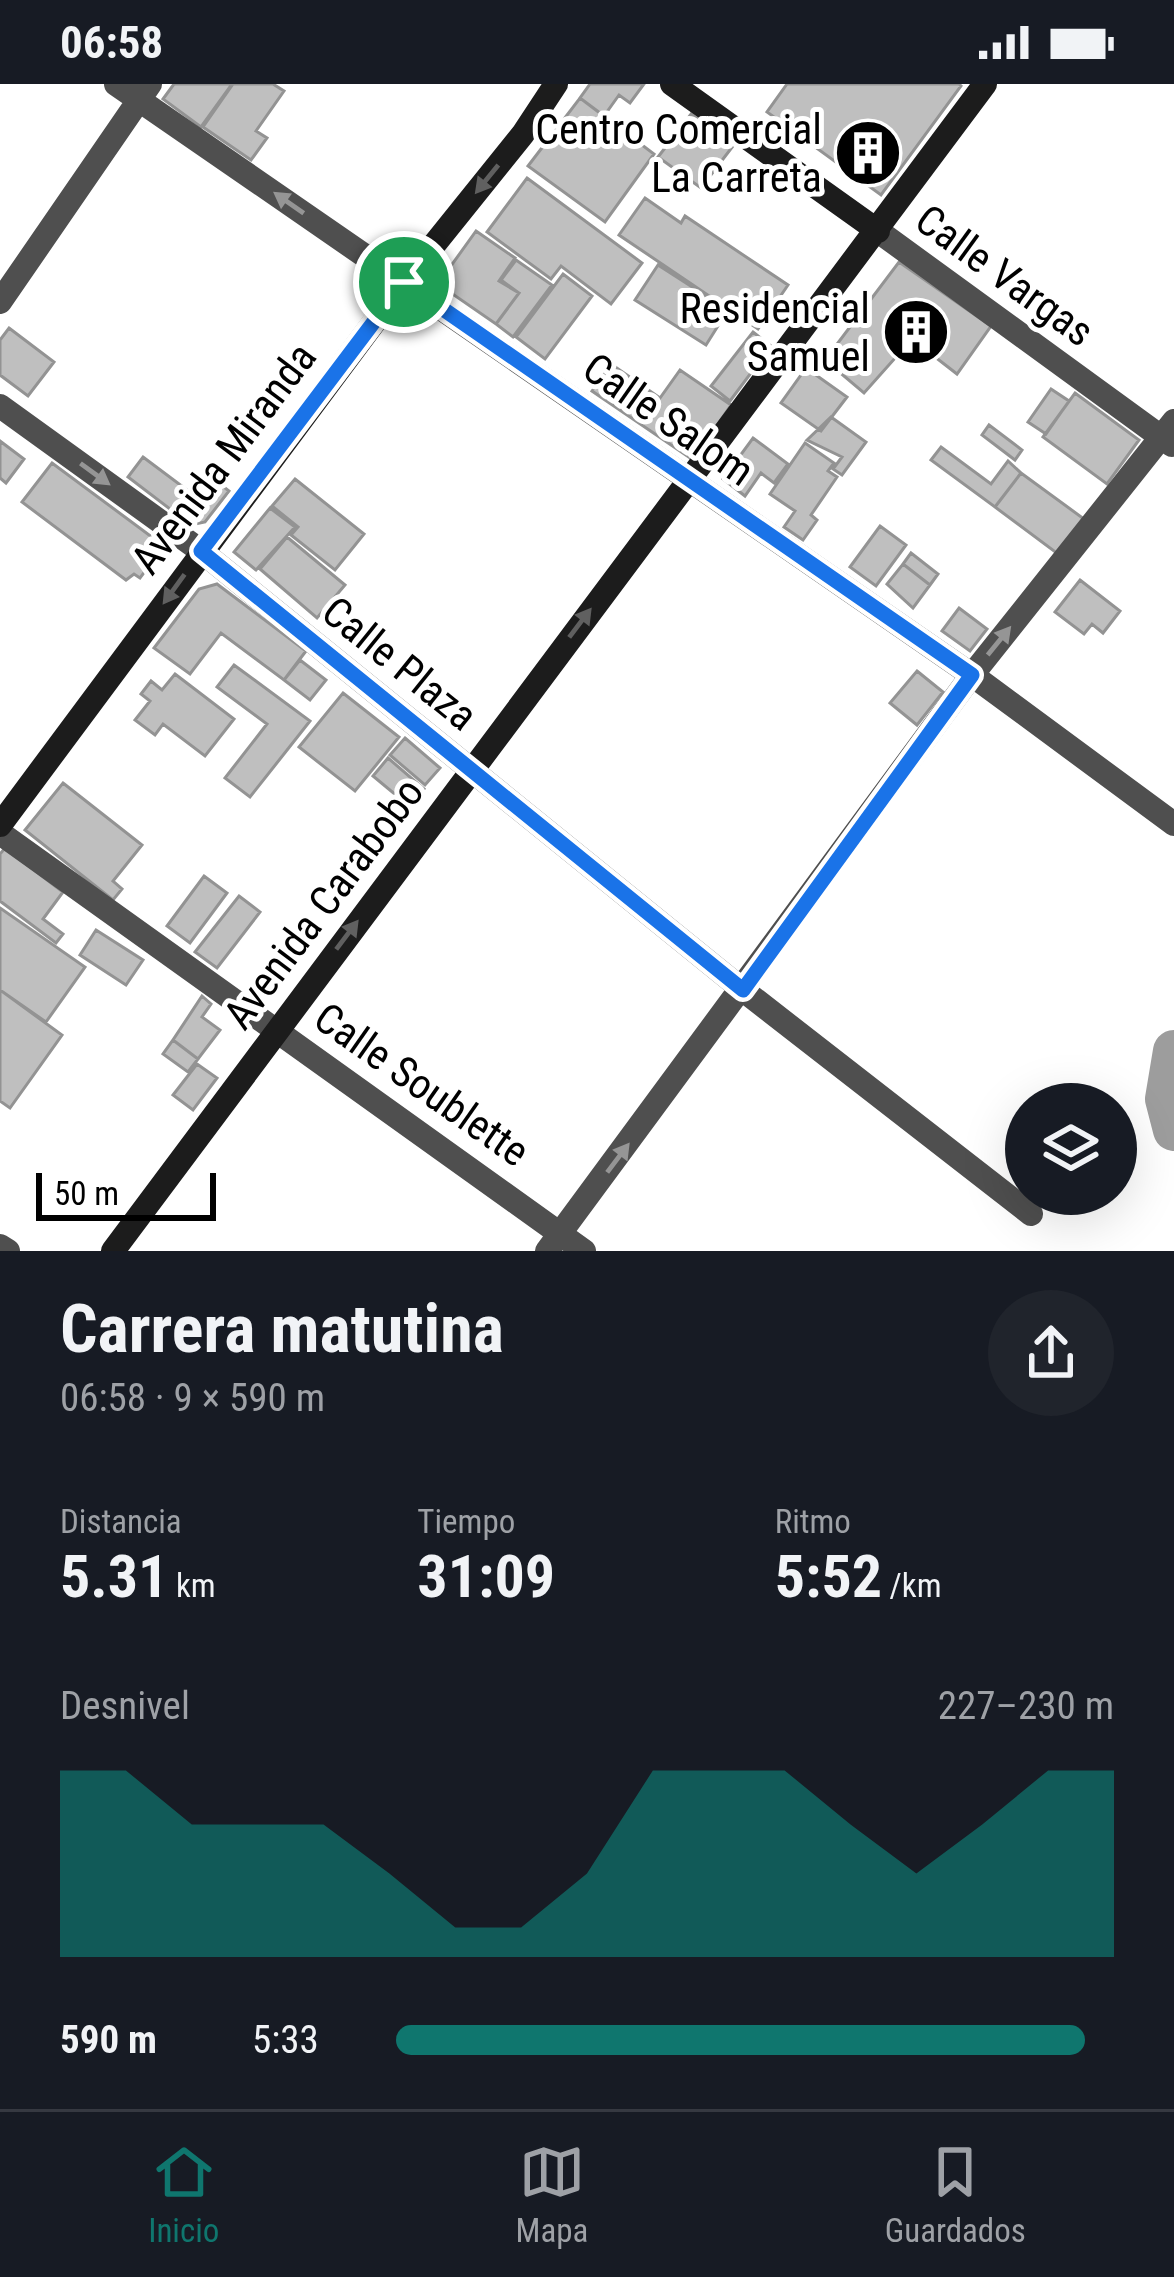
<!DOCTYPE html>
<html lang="es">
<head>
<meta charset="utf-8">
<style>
	body { margin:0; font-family:"Roboto Condensed",sans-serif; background:#20242c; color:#f1f3f6; height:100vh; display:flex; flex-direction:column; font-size:45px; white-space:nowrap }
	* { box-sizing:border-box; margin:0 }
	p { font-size:39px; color:#9ea1a6 }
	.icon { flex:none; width:66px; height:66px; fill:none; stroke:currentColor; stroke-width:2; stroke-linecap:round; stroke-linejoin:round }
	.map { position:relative; height:1167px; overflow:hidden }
	.side { display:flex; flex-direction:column; background:#171b24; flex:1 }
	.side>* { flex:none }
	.buttons { position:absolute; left:1005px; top:999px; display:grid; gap:24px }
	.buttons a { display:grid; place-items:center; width:132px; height:132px; border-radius:50%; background:#171b24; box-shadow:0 12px 48px #0002; font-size:60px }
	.scale { position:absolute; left:36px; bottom:30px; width:180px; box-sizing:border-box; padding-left:12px; border:6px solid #000; border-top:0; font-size:33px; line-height:42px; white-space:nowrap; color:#000; -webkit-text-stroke:9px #fff; paint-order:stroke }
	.pin { position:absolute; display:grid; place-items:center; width:102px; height:102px; color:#fff; margin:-51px; border:6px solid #fff; border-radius:50%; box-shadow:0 3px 12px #0007 }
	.round { display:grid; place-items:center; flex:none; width:126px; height:126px; border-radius:63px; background:#20242c }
	.head { display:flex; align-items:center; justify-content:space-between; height:204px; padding:0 60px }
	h1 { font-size:66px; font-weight:700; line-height:90px }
	.figures { display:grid; grid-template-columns:repeat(3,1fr); gap:18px; height:204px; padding:12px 60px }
	.figures div { display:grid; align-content:center }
	.figures b { font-size:60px; font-weight:700 }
	.figures small { font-size:33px; font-weight:400 }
	.figures p { font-size:33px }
	.chart { height:336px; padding:24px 60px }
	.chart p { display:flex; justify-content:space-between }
	.chart svg { width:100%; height:216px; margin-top:12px; fill:#0f766e; opacity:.7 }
	ul { padding:0 60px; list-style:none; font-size:39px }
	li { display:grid; grid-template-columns:192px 144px 1fr; align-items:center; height:90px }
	li i { height:30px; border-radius:15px; background:#0f766e }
	.status { display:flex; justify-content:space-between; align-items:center; height:84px; padding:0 60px; background:#171b24; direction:ltr }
	.status svg { height:33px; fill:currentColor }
	.tabs { display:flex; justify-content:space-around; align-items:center; height:168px; border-top:3px solid #363941; background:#171b24; font-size:33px; color:#9ea1a6 }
	.tabs a { display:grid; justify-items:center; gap:6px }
	.tabs .active { color:#0f766e }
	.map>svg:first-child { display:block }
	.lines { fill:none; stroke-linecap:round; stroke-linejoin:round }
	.river { stroke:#9d9d9d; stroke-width:42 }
	.building { fill:#bfbfbf; stroke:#939393; stroke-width:3 }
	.street { stroke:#4f4f4f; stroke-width:24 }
	.secondary { stroke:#1c1c1c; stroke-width:24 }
	.oneway { fill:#606060 }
	.oneway2 { fill:#959595 }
	.route-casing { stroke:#fff; stroke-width:24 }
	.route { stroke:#1a73e8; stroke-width:15 }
	.labels { text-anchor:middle; stroke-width:10; stroke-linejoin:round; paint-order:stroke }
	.poi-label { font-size:42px; fill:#000; stroke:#fff; text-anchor:end }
	.street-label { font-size:42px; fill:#000; stroke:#fff }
</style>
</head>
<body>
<div class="status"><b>06:58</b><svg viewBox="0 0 49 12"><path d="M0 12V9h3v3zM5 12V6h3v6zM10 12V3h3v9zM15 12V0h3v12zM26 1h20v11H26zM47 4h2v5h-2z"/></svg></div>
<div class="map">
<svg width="1174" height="1167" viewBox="0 0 1174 1167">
	<rect width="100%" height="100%" fill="#fff"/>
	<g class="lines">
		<path class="river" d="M1174,967L1166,1015L1174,1046"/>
	</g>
	<path class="building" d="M174,0H232L201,43L163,15Z
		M233,0H273L284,7L256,47L267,54L251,76L203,43Z
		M590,0H644L630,19L619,11L604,32L580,14Z
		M787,0H959L961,2L881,111L767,28Z
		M580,14L654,70L605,138L528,82Z
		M691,30L733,62L701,104L658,73Z
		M527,94L642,179L611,220L561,182L551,195L487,148Z
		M645,114L681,139L685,132L788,201L758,245L619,151Z
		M476,147L515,174L499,197L519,209L496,240L438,200Z
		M516,176L552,201L513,253L496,240L519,209L501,196Z
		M899,178L991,242L957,290L912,255L864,309L825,276Z
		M658,181L728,226L706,261L635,216Z
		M563,190L592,212L545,275L516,253Z
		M9,244L54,278L28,312L0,291V256Z
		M753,248L771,262L730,317L711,302Z
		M611,280L660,314L680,286L731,321L693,376L592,307Z
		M806,284L847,313L821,347L781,319Z
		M1051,305L1069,317L1046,350L1028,338Z
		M1075,309L1139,356L1107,400L1043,353Z
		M831,333L866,358L842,391L833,385L842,373L807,356Z
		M989,341L1022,366L1015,376L982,351Z
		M753,354L788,380L774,399L761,389L745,412L723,395Z
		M0,357L24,375L6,399L0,394Z
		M805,359L834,379L828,387L837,393L811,431L817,436L803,456L784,443L795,427L770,410Z
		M941,363L991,400L1008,377L1021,389L995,423L931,376Z
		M143,373L191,409L206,389L229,407L205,438L191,441L128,393Z
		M52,379L164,462L140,494L134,490L126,496L22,418Z
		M1021,389L1084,435L1058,470L995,423Z
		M295,395L364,450L335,486L291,451L298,443L272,422Z
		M270,424L295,443L256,486L234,468Z
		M880,442L906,461L876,502L850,483Z
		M287,453L345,501L317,534L260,485Z
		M911,469L938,490L930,501L903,480Z
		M903,480L930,501L913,524L887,500Z
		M1080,496L1120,527L1103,549L1092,540L1084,550L1055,528Z
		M217,500L306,567L284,596L221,549L190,590L154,564L199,505Z
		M959,524L987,545L970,567L942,547Z
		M300,576L326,596L310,616L284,596Z
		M234,581L310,637L250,713L225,694L267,640L217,603Z
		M917,587L943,608L917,641L890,619Z
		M175,590L234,635L205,672L163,640L155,651L135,636L150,617L141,610L151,597L162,606Z
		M343,609L399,653L355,707L299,663Z
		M405,654L440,684L425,701L390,671Z
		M388,674L424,705L409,722L373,692Z
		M63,699L142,761L113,797L122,805L113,816L25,746Z
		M5,764L63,808L43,835L63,850L56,859L0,817V770Z
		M204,792L227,809L190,859L167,842Z
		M239,812L260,828L217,884L195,868Z
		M0,824L85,883L46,938L0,906Z
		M96,846L143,876L126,901L80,871Z
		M0,906L62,951L10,1024L0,1017Z
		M202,912L211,920L202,933L220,946L198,975L173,956Z
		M173,956L198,975L188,988L163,970Z
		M197,980L217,994L193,1026L173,1011Z"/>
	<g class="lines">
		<path class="street" d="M116,0L972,591L1174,740
			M878,147L1172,361
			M0,218L150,0
			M0,322L201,467L743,906L1031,1130
			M0,749L584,1167
			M0,1162L8,1167
			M547,1167L972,591L1174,337"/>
		<path class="secondary" d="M672,0L878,147
			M0,741L404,198L523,50L556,0
			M113,1167L985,0"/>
	</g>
	<defs><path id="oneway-solid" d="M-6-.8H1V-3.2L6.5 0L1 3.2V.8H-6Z" transform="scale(3)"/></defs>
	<g class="oneway">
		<use href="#oneway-solid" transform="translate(487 95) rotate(129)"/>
		<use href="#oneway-solid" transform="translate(174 505) rotate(126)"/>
		<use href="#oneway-solid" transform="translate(580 539) rotate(-53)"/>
		<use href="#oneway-solid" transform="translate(347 851) rotate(-53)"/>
	</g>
	<g class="oneway2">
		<use href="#oneway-solid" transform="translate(289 119) rotate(-145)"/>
		<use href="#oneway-solid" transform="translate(95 390) rotate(36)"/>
		<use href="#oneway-solid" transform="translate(999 557) rotate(-51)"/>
		<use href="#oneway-solid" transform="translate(618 1074) rotate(-53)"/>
	</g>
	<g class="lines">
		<defs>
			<path id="route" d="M404,198L972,591L743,906L201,467Z"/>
		</defs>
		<use href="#route" class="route-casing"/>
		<use href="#route" class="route"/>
	</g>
	<defs>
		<symbol id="building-disc" viewBox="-11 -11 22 22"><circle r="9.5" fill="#000" stroke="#fff"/><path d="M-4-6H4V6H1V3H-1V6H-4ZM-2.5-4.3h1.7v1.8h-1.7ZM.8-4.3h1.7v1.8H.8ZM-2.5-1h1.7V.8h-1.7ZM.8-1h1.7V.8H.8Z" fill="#fff"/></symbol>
	</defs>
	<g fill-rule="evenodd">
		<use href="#building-disc" x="830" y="31" width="76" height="76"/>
		<use href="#building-disc" x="878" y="210" width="76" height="76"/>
	</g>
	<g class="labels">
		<g class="poi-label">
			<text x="822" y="60">Centro Comercial<tspan x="822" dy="48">La Carreta</tspan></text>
			<text x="870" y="239">Residencial<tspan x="870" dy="48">Samuel</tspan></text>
		</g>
		<g class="street-label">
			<text transform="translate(1005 191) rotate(36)" y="15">Calle Vargas</text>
			<text transform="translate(669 335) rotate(35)" y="15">Calle Salom</text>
			<text transform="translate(223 374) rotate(-53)" y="15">Avenida Miranda</text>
			<text transform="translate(400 579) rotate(39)" y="15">Calle Plaza</text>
			<text transform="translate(323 819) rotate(-53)" y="15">Avenida Carabobo</text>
			<text transform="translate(422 1000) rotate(35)" y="15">Calle Soublette</text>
		</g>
	</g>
</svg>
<div class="buttons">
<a><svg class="icon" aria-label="layers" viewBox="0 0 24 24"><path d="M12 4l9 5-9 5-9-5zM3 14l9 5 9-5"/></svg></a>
</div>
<div class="scale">50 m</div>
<div class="pin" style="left:404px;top:198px;background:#1e9e55"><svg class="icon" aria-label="arrive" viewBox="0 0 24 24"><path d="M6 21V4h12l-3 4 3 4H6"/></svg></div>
</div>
<section class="side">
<div class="head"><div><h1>Carrera matutina</h1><p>06:58 · 9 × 590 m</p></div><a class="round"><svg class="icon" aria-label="share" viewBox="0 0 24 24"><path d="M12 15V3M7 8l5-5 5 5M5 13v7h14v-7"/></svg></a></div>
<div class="figures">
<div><p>Distancia</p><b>5.31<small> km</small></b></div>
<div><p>Tiempo</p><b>31:09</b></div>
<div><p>Ritmo</p><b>5:52<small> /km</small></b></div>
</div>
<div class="chart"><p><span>Desnivel</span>227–230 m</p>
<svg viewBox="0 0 160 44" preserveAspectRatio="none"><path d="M0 44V6L10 6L20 17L30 17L40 17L50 27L60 38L70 38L80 27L90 6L100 6L110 6L120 17L130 27L140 17L150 6L160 6V44z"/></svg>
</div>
<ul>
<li><b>590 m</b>5:33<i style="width:96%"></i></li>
</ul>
</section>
<nav class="tabs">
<a class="active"><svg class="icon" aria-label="home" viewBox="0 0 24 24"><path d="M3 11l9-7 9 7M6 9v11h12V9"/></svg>Inicio</a>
<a><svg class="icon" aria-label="map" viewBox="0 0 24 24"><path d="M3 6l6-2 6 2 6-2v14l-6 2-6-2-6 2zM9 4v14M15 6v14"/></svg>Mapa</a>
<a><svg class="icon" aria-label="saved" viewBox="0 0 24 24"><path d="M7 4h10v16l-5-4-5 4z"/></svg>Guardados</a>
</nav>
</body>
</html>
